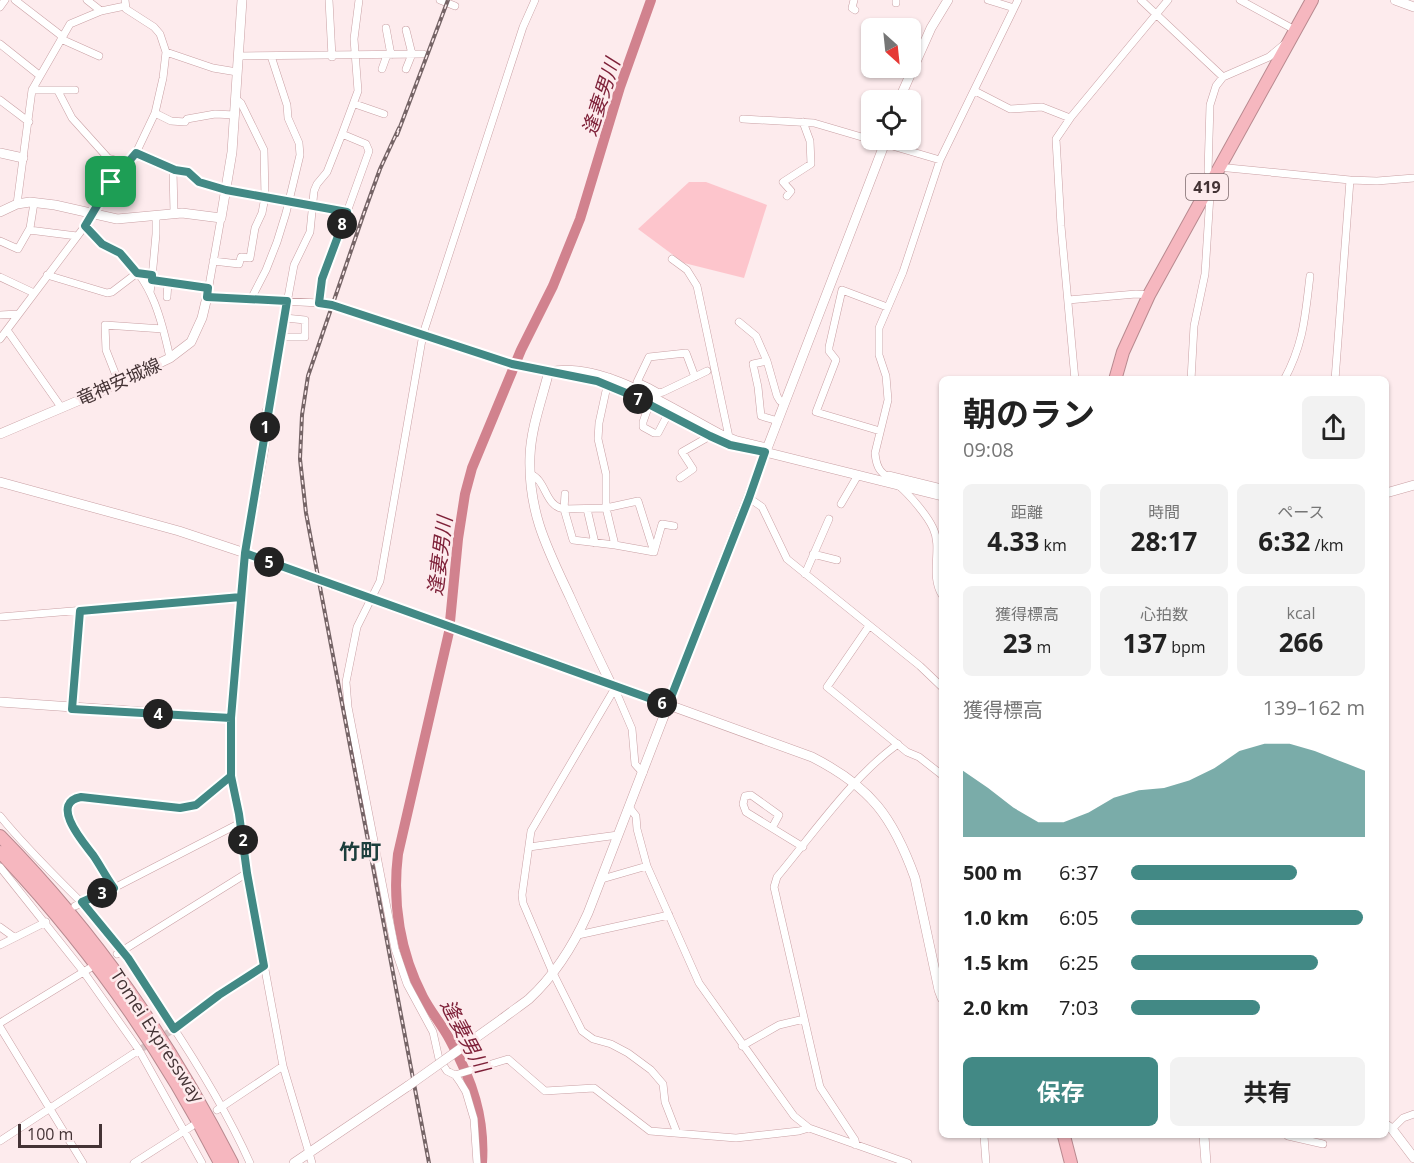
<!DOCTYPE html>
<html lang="ja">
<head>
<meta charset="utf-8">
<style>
	body { margin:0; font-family:"Open Sans","Noto Sans JP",sans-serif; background:#f2f2f2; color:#222; height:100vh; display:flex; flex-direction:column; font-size:22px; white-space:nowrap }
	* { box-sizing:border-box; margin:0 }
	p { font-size:20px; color:#767676 }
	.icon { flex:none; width:33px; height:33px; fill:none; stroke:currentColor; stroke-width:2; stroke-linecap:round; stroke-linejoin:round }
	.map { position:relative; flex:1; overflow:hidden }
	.drawer { position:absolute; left:939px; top:376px; width:450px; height:762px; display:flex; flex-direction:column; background:#fff; border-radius:9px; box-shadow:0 2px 4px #0004 }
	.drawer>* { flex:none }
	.needle { width:39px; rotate:153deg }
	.tools { position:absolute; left:861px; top:18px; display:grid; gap:12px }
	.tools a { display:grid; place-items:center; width:60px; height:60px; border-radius:9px; background:#fff; box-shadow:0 2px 4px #0004; font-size:30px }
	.scale { position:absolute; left:18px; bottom:15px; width:84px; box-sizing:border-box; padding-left:6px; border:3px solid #443335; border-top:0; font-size:16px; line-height:21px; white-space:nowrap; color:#443335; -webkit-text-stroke:4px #fdebed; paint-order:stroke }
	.pin { position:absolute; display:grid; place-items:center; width:51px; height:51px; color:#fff; margin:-26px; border-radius:12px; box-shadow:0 3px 9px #0006 }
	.km { position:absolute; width:30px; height:30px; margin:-15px; border-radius:50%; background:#222; color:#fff; font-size:16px; line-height:30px; text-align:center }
	.round { display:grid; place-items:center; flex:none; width:63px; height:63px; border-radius:9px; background:#f2f2f2 }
	.head { display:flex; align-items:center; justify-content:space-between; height:102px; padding:0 24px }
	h1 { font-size:33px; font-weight:700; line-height:45px }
	.stats { display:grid; grid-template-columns:repeat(3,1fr); gap:9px; height:102px; padding:6px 24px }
	.stats div { display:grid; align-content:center; border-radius:9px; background:#f2f2f2; text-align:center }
	.stats b { font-size:26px; font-weight:700 }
	.stats small { font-size:16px; font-weight:400 }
	.stats p { font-size:16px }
	.chart { height:168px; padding:12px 24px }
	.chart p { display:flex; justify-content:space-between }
	.chart svg { width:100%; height:108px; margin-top:6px; fill:#428985; opacity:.7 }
	.primary-button { display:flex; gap:12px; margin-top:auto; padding:12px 24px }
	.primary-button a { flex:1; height:69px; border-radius:9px; background:#428985; color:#fff; font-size:24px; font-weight:700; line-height:69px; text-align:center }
	.primary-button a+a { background:#f2f2f2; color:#222 }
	ul { padding:0 24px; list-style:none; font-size:20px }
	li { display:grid; grid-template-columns:96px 72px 1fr; align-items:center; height:45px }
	li i { height:15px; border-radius:8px; background:#428985 }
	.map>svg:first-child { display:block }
	.green { fill:#fdc5cc }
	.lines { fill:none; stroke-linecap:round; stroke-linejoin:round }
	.river { stroke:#d1828e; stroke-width:10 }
	.street-tunnel { stroke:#d8c6c8; stroke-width:7; stroke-dasharray:7 3.5; stroke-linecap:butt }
	.street-casing { stroke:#c9a0a4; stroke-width:8 }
	.secondary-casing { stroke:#c9a0a4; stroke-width:10 }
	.highway-casing { stroke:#b8898f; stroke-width:14 }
	.street { stroke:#fff; stroke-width:7 }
	.secondary { stroke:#fff; stroke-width:9 }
	.highway { stroke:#f6b7bf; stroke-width:12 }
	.rail-casing { stroke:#756466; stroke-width:4 }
	.rail { stroke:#fdebed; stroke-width:1.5; stroke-dasharray:4.5; stroke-linecap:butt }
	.secondary-bridge-casing { stroke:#c9a0a4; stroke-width:10; stroke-linecap:butt }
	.secondary-bridge { stroke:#fff; stroke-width:9 }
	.route-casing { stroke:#fff; stroke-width:12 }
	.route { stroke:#428985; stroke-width:8 }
	.labels { text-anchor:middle; stroke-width:5; stroke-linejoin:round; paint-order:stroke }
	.shield { fill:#fdebed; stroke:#7c6a6c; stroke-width:1.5 }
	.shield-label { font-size:16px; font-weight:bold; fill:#443335 }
	.street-label { font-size:18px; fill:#443335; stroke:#fdebed }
	.water-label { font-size:20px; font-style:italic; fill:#7d1f37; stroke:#fdebed }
	.quarter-label { font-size:21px; font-weight:bold; fill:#1c3e3c; stroke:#fdebed }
</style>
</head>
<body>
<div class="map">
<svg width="1414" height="1163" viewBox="0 0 1414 1163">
	<rect width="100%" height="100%" fill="#fdebed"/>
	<path class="green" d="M689,182H706L767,205L744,278L684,263L638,229Z"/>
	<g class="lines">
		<path class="river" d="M482,1163C485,1117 472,1080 450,1040C442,1025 431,1012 423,997C400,953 392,903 398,854L449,632L458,539L465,494L472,468L521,350L553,286L580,219L620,87L651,0"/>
		<path class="street-tunnel" d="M139,1050L171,1031"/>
		<defs>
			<path id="street" d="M15,0L63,37
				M87,0L101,11
				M329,0L332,57
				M440,0L455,6
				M854,0L852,8L855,10
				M896,0V3
				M988,0L1014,8
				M1141,0L1223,77
				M1240,0L1295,30
				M0,7L5,0
				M386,28L391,55
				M61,39L99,56
				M0,44L39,75
				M166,52L213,68L237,72
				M238,56L423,54
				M382,69L387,55
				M406,69L412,54L406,30
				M32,90H75
				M58,91L72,118L108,158L126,163
				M975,91L1010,109L1042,107L1070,118
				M0,100L29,122
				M355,104L384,114
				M155,113L171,121L185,122L187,119L215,114L235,115
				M743,119L814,123L940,160
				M136,153L175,170L188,172L199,182L226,190
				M1218,167L1350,180
				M173,170L174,213
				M1212,179L1208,171L1210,105L1216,86L1223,77L1269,57L1287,42
				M787,196L791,191L783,182L811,164L810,141L803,122
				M17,204L32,90L70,24L101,11L125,6
				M347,212L369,151L366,144L342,134L358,91L354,39L359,0
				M221,218L207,297L319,303
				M85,226C90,231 95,238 101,243C107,248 115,250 121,255C152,280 162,321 170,358
				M29,230L77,236
				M0,241L18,249L30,228L34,203
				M672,259L687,270L697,286L729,437
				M213,261L239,264L241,257L250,258L255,228L262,213L265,197L264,150L241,103L236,99
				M47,275L107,293L112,292L137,273L152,275
				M0,277L34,293
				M152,278L156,234V215
				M150,292L152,280L208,288
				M167,297L168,282
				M251,299L266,270L277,242L286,213L300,155L299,143L288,118L287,105L271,56
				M1068,300L1136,294L1149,295
				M0,315L18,314
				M739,322L756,336L767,361L777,396L780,401L785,402
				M7,330L61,407
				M281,337H305V320L285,318
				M0,339L85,226L101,196L117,174L136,153L155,113L163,78L166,52L160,34L154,27L126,9L125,0
				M767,361L753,364L758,387L761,416L778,421
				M549,371C603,359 675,410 722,434L737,440L767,447
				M549,371L608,385L631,395L710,436L730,445L765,452
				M1075,380L1061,226L1056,139L1071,117L1168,0
				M1191,380L1194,326L1205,274L1210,195L1208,189
				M1284,380C1304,343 1305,316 1310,276
				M1335,380L1350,180L1377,181L1414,178
				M119,383L106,350L105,325L163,329
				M650,388L637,382L649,357L686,353L695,377
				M267,411L294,265L310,232L314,191L317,184L327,172L342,134
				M668,414L658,433H654L643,427V422L649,405L650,388L659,393L663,392L707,371
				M880,431L816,412L836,360L829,351V347L842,290L887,307
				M530,474C547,480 544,506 564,509L573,540L615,545L606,508V474L598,439L599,423L609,377
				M680,478L693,469L682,452L710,436
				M565,494L564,509L606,508L638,501L654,552
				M749,498L762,507L787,559L920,666L942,687
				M841,504L858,475
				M587,509L595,543
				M615,545L654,552L662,524L674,526
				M813,554L837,560
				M805,574L829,519
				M942,595C929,574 943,549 933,528C927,515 909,494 898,485C884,473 877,474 875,453L888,400L886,376L879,355V328L903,272L940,160L1018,0
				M0,617L241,597
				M869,626L827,687L907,752L919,757L942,775
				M614,687L632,729L635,764L643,773
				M615,688L531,831L522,895L523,903L552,971L582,1031L593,1039L611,1044L628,1053L651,1070L663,1084L665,1102L677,1133
				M72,709L80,611
				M629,807L636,816L637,829L647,866L699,983L794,1116L809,1128L908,1163
				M239,814L247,873L283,1066L312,1163
				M0,816C25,847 54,875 82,903C113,934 137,972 161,1009C194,1058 226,1109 250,1163
				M772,828L779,815L751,795L745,796L743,804L746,812L803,847
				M529,847L618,835
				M0,867L83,971L139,1050L202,1163
				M602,879L647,866
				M114,888L73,827L67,814L69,804L75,799L91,798L188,808C205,802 217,787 231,775
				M75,906L114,888L240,823
				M0,927L14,937
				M578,935L669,915
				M0,945L46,922
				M117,954L247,873
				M0,1023L90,968
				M0,1027L83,1163
				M173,1030L219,995L264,966
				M742,1046L779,1025L804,1019
				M455,1075L508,1059L545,1091L594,1088L650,1131L736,1138L799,1131L809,1128
				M217,1110L283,1066
				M1392,1129L1403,1118L1414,1114
				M984,1136L986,1163
				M1288,1136L1323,1144
				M0,1141L139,1050
				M856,1145L855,1140L820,1087L774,887L777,877C813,834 853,776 898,744
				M134,1163L192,1126
				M477,1163L474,1119L466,1092L460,1082L455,1075L447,1071L439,1059L433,1032L407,984L395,949L348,707L346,682L357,627L380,581L423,334L523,27L535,0"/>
			<path id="secondary" d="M1395,0L1414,7
				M899,100L931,28L948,0
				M0,153L23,158
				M226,190L347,212L322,279L319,303L332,305L512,364L549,371C542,399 531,428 530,456C528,512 547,548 570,597C583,626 597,655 611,684L812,757C871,787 893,817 915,878L939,990L942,998
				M0,212L17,204L30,202L55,205L117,219L182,213L221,218L232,152L242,0
				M0,434L101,391L170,358L191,342L202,318L207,297
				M765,452L942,496
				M889,476L942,489
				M0,482L179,531L245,553L611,684
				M1386,493L1414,485
				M0,702L231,718
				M239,814L231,775V718L245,553L264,447L267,411
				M502,1019C511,1012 520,1006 529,999C554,976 574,944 588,913L886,140
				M1386,1125L1392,1129L1414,1158
				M1204,1136L1206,1163
				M294,1163L408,1086"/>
			<path id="highway" d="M1115,380L1123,352L1149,295L1312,0
				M0,836C97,935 169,1040 232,1163
				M0,852C88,945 162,1049 220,1163
				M1064,1136L1071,1163"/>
		</defs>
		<use href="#street" class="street-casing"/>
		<use href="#secondary" class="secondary-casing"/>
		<use href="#highway" class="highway-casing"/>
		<use href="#street" class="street"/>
		<use href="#secondary" class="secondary"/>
		<use href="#highway" class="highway"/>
		<defs>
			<path id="rail" d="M399,128L380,169L364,213L308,376L302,415L300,459L306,513L429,1163
				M397,135L448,0"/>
		</defs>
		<use href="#rail" class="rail-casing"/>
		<use href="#rail" class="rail"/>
		<defs>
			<path id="secondary-bridge" d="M408,1086L502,1019"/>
		</defs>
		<use href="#secondary-bridge" class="secondary-bridge-casing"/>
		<use href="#secondary-bridge" class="secondary-bridge"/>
	</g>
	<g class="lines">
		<defs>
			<path id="route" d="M111,182L85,226L102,244L120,253L137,273L152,275V280L208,288L207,297L287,301L245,553L231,718V776L239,814L247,873L264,966L219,995L174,1029L128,958L82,902L114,888C106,877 100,865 93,855C83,842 49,803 81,797L180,808L196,805L231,776V718L72,709L80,611L241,597L245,553L668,705L749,498L765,452L730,445L710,436L631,395L597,381L512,364L332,305L319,303L322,279L347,212L226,190L199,182L188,172L175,170L136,153L111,182"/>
		</defs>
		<use href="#route" class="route-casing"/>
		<use href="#route" class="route"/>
	</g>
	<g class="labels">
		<rect class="shield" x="1186" y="174" width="42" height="26" rx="4.5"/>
		<g class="shield-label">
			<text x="1207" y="193">419</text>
		</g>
		<g class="street-label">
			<text transform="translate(119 382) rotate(-24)" y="6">竜神安城線</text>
			<text transform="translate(157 1036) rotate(57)" y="6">Tomei Expressway</text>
		</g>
		<g class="water-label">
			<text transform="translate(601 97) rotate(-72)" y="7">逢妻男川</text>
			<text transform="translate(440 556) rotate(-83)" y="7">逢妻男川</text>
			<text transform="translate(465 1036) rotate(62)" y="7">逢妻男川</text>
		</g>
		<g class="quarter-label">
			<text x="360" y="859">竹町</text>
		</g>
	</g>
</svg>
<div class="tools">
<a><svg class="needle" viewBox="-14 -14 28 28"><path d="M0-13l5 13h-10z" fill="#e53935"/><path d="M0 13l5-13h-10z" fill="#767676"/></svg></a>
<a><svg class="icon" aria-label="locate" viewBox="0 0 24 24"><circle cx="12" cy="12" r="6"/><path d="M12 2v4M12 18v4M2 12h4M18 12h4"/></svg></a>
</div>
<div class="scale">100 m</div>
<div class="pin" style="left:111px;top:182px;background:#1e9e55"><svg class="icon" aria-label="arrive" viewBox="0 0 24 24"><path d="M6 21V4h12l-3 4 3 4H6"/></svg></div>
<b class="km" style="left:265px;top:427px">1</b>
<b class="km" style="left:243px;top:840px">2</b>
<b class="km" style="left:102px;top:893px">3</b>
<b class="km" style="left:158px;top:714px">4</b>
<b class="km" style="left:269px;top:562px">5</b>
<b class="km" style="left:662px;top:703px">6</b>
<b class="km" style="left:638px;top:399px">7</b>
<b class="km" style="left:342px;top:224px">8</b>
<section class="drawer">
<div class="head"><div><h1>朝のラン</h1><p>09:08</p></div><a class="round"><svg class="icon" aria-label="share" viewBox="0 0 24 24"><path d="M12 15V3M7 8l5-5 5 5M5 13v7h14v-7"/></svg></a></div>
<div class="stats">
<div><p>距離</p><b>4.33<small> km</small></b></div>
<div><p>時間</p><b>28:17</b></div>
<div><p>ペース</p><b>6:32<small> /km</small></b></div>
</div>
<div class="stats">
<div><p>獲得標高</p><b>23<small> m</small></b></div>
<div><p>心拍数</p><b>137<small> bpm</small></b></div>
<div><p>kcal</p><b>266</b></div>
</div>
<div class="chart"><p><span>獲得標高</span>139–162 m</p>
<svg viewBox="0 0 160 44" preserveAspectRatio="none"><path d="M0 44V17L10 24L20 32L30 38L40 38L50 34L60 28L70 25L80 24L90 21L100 16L110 9L120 6L130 6L140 9L150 13L160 17V44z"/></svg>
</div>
<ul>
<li><b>500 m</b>6:37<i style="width:71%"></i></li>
<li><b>1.0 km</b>6:05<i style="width:99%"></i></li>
<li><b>1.5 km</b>6:25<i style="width:80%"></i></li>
<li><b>2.0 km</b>7:03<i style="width:55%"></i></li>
</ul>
<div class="primary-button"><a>保存</a><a>共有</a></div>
</section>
</div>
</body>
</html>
